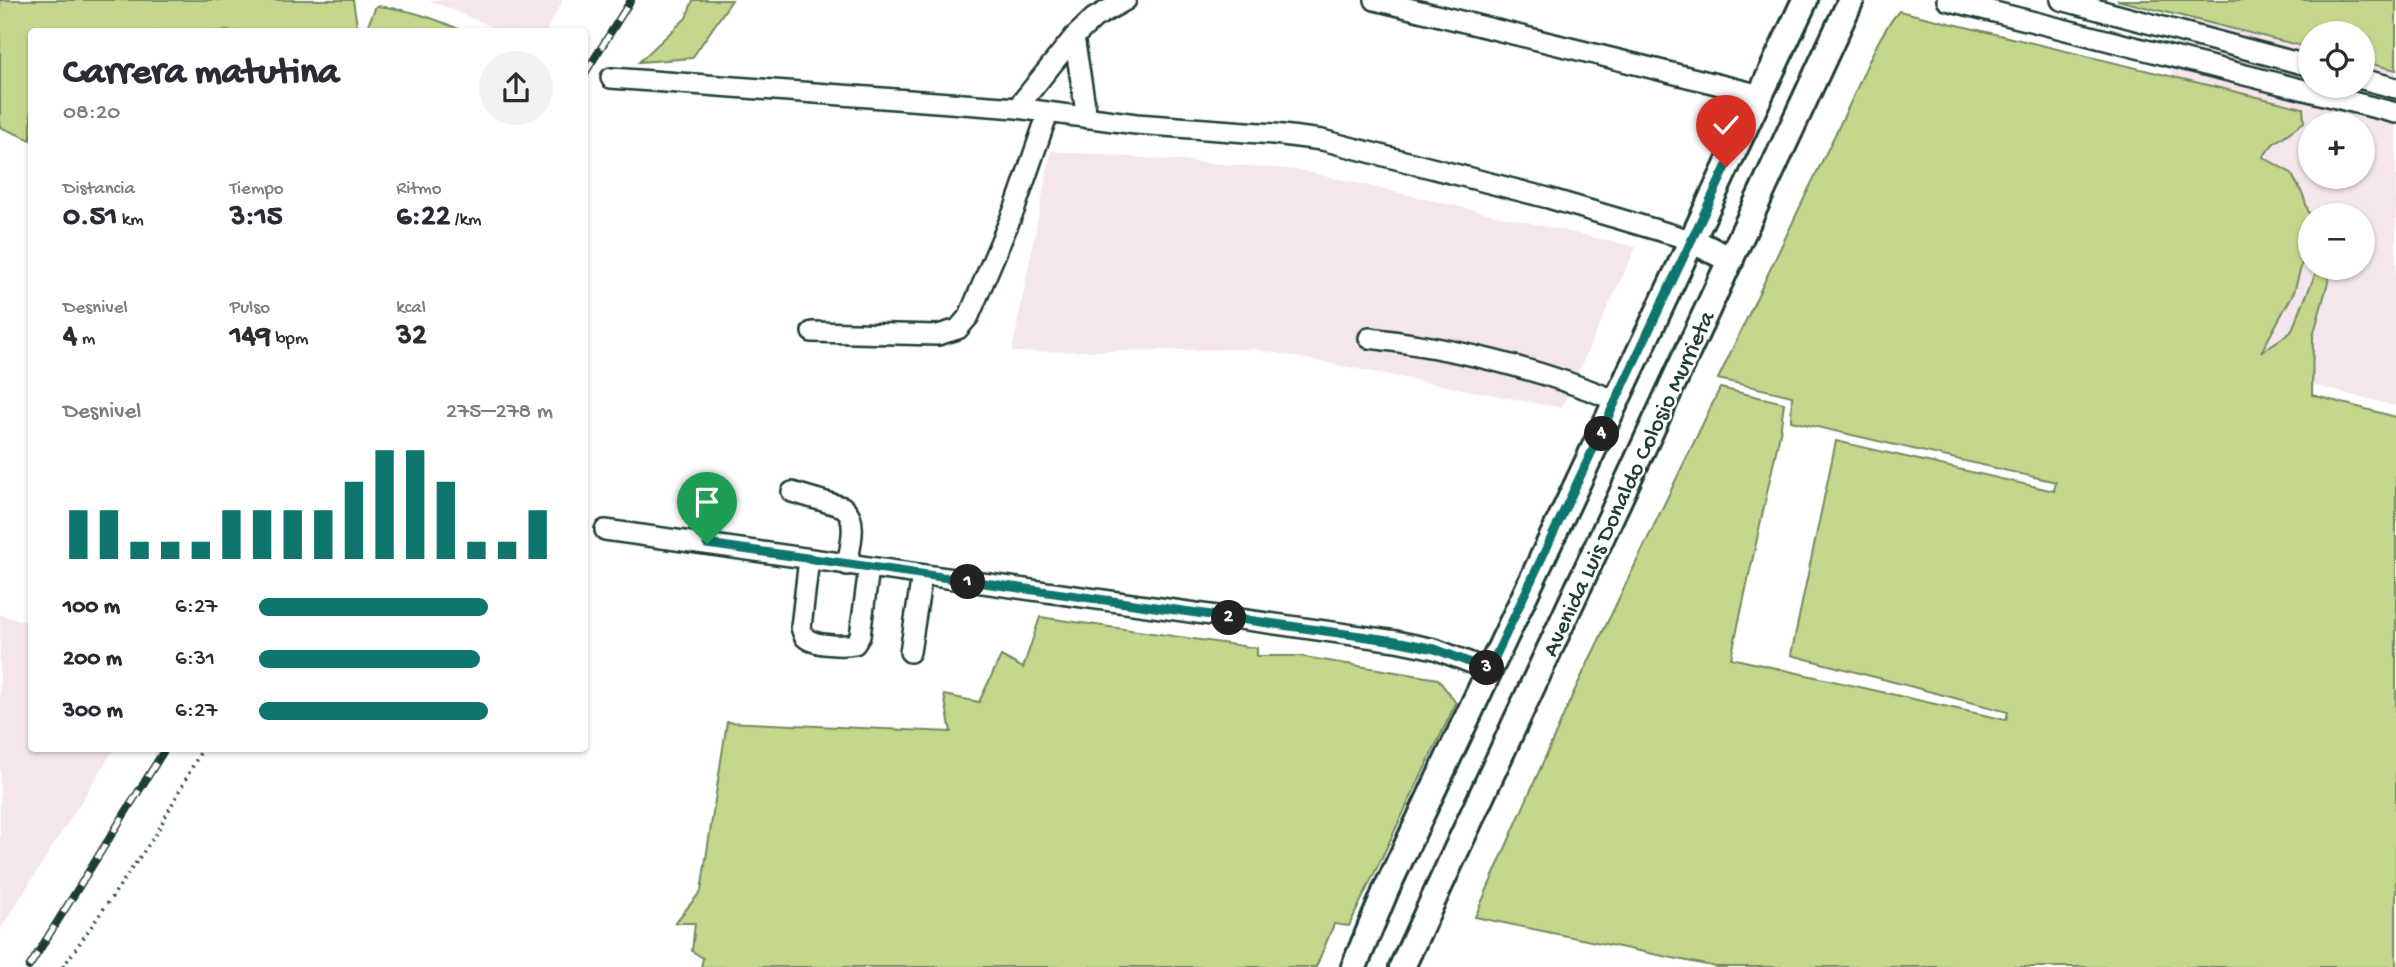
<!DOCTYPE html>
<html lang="es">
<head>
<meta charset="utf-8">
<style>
	body { margin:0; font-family:"Gochi Hand",sans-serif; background:#f2f2f3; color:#2b2b33; height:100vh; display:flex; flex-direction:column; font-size:26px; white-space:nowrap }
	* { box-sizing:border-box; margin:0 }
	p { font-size:23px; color:#7c7c81 }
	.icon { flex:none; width:38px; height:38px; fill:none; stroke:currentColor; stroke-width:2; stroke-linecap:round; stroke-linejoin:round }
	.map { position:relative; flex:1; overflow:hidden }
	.side { position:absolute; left:28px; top:28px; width:560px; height:724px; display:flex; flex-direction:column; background:#fff; border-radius:7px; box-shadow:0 2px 5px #0004 }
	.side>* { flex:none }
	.fabs { position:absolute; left:2298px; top:21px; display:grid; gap:14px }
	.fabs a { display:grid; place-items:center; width:77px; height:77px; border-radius:50%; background:#fff; box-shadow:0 2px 5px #0004; font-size:35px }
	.pin { position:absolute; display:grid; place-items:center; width:60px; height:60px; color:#fff; margin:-72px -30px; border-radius:50% 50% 50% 0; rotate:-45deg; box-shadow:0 0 7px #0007 }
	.pin .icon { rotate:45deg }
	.km { position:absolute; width:35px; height:35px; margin:-18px; border-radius:50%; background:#222; color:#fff; font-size:19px; line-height:35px; text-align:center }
	.round { display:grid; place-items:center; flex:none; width:74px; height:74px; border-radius:37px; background:#f2f2f3 }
	.head { display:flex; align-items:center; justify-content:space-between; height:119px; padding:0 35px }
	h1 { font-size:38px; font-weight:800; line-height:52px }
	.figures { display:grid; grid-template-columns:repeat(3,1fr); gap:10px; height:119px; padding:7px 35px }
	.figures div { display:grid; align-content:center }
	.figures b { font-size:30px; font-weight:800 }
	.figures small { font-size:19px; font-weight:400 }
	.figures p { font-size:19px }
	.chart { height:196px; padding:14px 35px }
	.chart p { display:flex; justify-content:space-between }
	.chart svg { width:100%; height:126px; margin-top:7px; stroke:#0f766e; stroke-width:6 }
	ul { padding:0 35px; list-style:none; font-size:23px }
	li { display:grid; grid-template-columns:112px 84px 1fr; align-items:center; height:52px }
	li i { height:18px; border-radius:9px; background:#0f766e }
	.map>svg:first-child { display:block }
	.built { fill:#f5e5ed; fill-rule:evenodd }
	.green { fill:#c5d78c; stroke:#728a60; stroke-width:2 }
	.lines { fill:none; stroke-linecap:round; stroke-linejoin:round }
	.minor-casing { stroke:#1f3d34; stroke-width:24 }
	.major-casing { stroke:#1f3d34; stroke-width:30 }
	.path { stroke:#1f3d34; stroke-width:3.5; stroke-dasharray:2 5; stroke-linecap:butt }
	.minor { stroke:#fff; stroke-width:19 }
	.major { stroke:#fff; stroke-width:24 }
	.rail-casing { stroke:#1f3d34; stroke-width:8 }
	.rail { stroke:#fff; stroke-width:5; stroke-dasharray:16; stroke-linecap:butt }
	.route-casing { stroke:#fff; stroke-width:14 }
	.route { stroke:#0f766e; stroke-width:9 }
	.labels { text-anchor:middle; stroke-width:5; stroke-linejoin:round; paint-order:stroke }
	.street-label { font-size:24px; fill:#1f3d34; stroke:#fff }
</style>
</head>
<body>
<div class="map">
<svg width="2396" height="967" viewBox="0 0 2396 967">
	<rect width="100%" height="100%" fill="#fff"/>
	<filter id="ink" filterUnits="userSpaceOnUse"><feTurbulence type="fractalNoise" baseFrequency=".0143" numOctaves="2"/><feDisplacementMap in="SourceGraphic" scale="14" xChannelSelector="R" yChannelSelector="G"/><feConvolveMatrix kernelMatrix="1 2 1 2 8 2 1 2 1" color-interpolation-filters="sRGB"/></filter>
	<g filter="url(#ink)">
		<path class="built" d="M429,0H563L546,31L504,32Z
			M2189,0H2396V406L2228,364L2157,133ZM2310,33H2362V86H2310ZM2310,124H2362V177H2310ZM2310,215H2362V268H2310Z
			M1051,151L1299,170L1636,247L1561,408L1254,349L1012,352Z
			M0,615L31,623L32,749H114L0,930Z"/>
		<path class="green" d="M0,0H353L358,31L32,32L31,140L0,127Z
			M693,0H732L692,58L639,62L686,18Z
			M2117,0H2396V70L2363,62L2362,33H2310V48Z
			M376,6C408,9 434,18 463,31H375L368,25Z
			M1899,11L2303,108L2304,122L2273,144L2263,157L2291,173L2303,195L2310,217V235L2294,292L2261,352L2291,332L2318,268H2332L2313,336L2312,395L2396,417V967H1716L1475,917L1573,694L1720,388L1784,403L1780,433L1731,658L2006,720L2008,712L1791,655L1836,441L2054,491L2056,482L1791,421L1792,396L1718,379C1760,290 1802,202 1845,114C1863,78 1873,42 1899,11Z
			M1040,617L1257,648V656H1298L1438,679L1456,703L1349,926L1334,924L1316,967H701L703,958L692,951L695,923H675L701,891L727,722L951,732L944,695L979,702L1001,656L1023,668Z"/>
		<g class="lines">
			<defs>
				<path id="minor" d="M1126,0L1094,18L1074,37L1017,108L1136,124L1274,134L1322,140L1548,198L1691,240
					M1375,0L1761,95
					M1947,0L2396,113
					M2061,0L2310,66
					M1074,37L1087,118
					M611,78L1017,108
					M2362,79L2396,88
					M812,332L938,335L958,329L969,316L1015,208L1048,113
					M1369,338C1455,348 1537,368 1617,401
					M792,492L843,507C859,519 850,547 847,565
					M605,530L1396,641L1435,649L1489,670
					M809,559L801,627C802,630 803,635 805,637C813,646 845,646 855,644L860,636L869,568
					M910,652L922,575"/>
				<path id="major" d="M1691,240L1731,260
					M1354,967L1386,890L1805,0
					M1402,967L1851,0"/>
			</defs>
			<use href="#minor" class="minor-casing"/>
			<use href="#major" class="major-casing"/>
			<path class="path" d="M63,967L156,834L202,749"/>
			<use href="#minor" class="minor"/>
			<use href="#major" class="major"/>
			<defs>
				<path id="rail" d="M584,75L631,0
					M29,967L165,749"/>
			</defs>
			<use href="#rail" class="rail-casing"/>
			<use href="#rail" class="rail"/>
		</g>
	</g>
	<g class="lines" filter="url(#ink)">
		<defs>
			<path id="route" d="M707,544L1396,641L1435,649L1489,670L1726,167"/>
		</defs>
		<use href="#route" class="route-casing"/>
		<use href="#route" class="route"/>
	</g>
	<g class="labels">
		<g class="street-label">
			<text transform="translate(1627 483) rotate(-65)" y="8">Avenida Luis Donaldo Colosio Murrieta</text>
		</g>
	</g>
</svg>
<div class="fabs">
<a><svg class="icon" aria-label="locate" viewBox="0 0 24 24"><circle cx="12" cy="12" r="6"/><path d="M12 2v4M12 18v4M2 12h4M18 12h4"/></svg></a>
<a>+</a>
<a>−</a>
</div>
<div class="pin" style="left:707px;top:544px;background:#1e9e55"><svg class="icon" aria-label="arrive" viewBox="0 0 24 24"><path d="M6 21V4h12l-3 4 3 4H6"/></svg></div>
<div class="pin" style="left:1726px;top:167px;background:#d93025"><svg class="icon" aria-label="check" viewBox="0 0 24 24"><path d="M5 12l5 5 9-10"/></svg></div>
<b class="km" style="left:968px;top:582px">1</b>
<b class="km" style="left:1229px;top:618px">2</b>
<b class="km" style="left:1487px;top:668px">3</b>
<b class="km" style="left:1602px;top:434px">4</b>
<section class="side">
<div class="head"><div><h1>Carrera matutina</h1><p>08:20</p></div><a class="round"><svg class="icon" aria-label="share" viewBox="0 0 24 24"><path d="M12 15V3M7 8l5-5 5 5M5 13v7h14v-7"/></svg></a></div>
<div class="figures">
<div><p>Distancia</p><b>0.51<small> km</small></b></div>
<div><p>Tiempo</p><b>3:15</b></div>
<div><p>Ritmo</p><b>6:22<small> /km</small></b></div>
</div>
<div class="figures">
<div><p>Desnivel</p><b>4<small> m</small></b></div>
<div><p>Pulso</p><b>149<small> bpm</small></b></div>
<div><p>kcal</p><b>32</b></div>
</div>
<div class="chart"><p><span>Desnivel</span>275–278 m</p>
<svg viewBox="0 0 160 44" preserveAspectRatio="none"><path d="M5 44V27M15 44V27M25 44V38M35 44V38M45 44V38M55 44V27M65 44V27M75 44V27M85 44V27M95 44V17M105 44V6M115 44V6M125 44V17M135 44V38M145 44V38M155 44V27"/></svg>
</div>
<ul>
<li><b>100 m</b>6:27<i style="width:78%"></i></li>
<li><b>200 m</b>6:31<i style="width:75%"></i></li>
<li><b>300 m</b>6:27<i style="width:78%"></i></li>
</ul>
</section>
</div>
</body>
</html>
